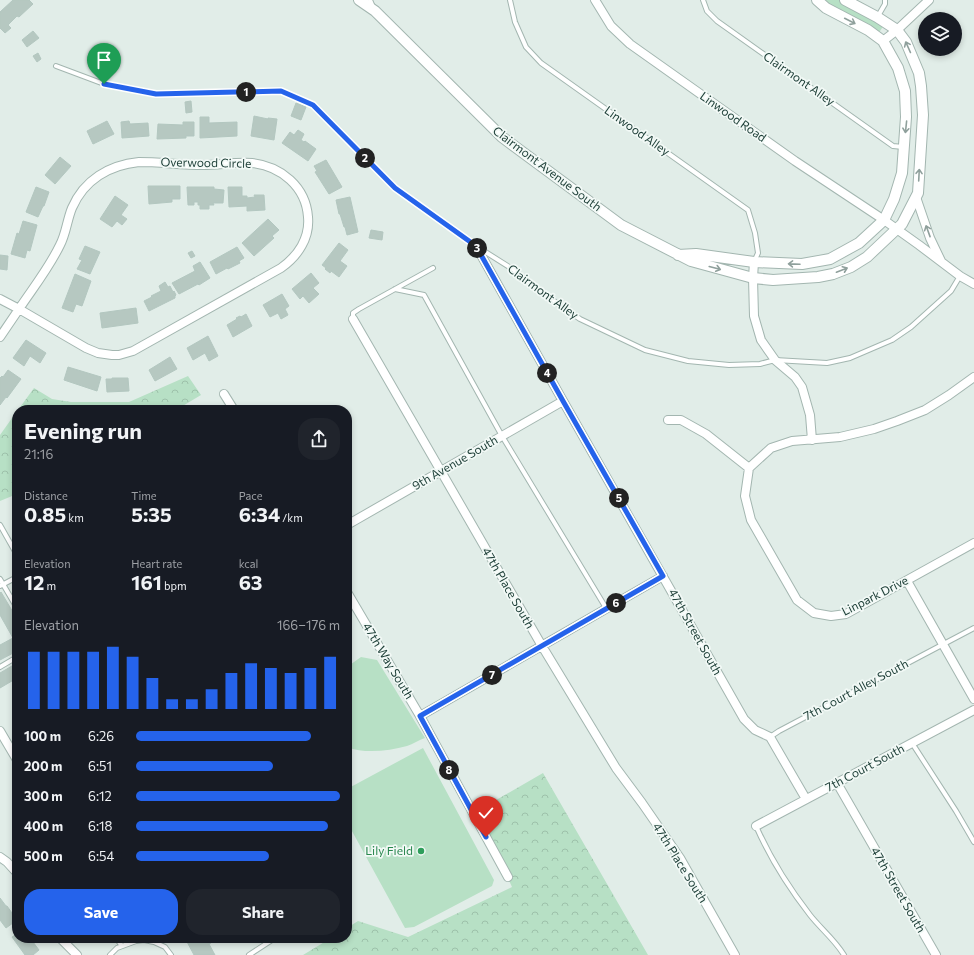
<!DOCTYPE html>
<html lang="en">
<head>
<meta charset="utf-8">
<style>
	body { margin:0; font-family:Commissioner,sans-serif; background:#20242c; color:#f1f3f6; height:100vh; display:flex; flex-direction:column; font-size:15px; white-space:nowrap }
	* { box-sizing:border-box; margin:0 }
	p { font-size:13px; color:#9ea1a6 }
	.icon { flex:none; width:22px; height:22px; fill:none; stroke:currentColor; stroke-width:2; stroke-linecap:round; stroke-linejoin:round }
	.map { position:relative; flex:1; overflow:hidden }
	.panel { position:absolute; left:12px; top:405px; width:340px; height:538px; display:flex; flex-direction:column; background:#171b24; border-radius:16px; box-shadow:0 2px 6px #0003 }
	.panel>* { flex:none }
	.fabs { position:absolute; left:918px; top:12px; display:grid; gap:8px }
	.fabs a { display:grid; place-items:center; width:44px; height:44px; border-radius:50%; background:#171b24; box-shadow:0 2px 6px #0003; font-size:20px }
	.pin { position:absolute; display:grid; place-items:center; width:34px; height:34px; color:#fff; margin:-41px -17px; border-radius:50% 50% 50% 0; rotate:-45deg; box-shadow:0 0 4px #0007 }
	.pin .icon { rotate:45deg }
	.km { position:absolute; width:20px; height:20px; margin:-10px; border-radius:50%; background:#222; color:#fff; font-size:11px; line-height:20px; text-align:center }
	.round { display:grid; place-items:center; flex:none; width:42px; height:42px; border-radius:16px; background:#20242c }
	.headline { display:flex; align-items:center; justify-content:space-between; height:68px; padding:0 12px }
	h1 { font-size:22px; font-weight:700; line-height:30px }
	.figures { display:grid; grid-template-columns:repeat(3,1fr); gap:6px; height:68px; padding:4px 12px }
	.figures div { display:grid; align-content:center }
	.figures b { font-size:20px; font-weight:700 }
	.figures small { font-size:11px; font-weight:400 }
	.figures p { font-size:11px }
	.chart { height:112px; padding:8px 12px }
	.chart p { display:flex; justify-content:space-between }
	.chart svg { width:100%; height:72px; margin-top:4px; stroke:#2563eb; stroke-width:6 }
	.cta { display:flex; gap:8px; margin-top:auto; padding:8px 12px }
	.cta a { flex:1; height:46px; border-radius:16px; background:#2563eb; color:#fff; font-size:16px; font-weight:700; line-height:46px; text-align:center }
	.cta a+a { background:#20242c; color:#f1f3f6 }
	ul { padding:0 12px; list-style:none; font-size:13px }
	li { display:grid; grid-template-columns:64px 48px 1fr; align-items:center; height:30px }
	li i { height:10px; border-radius:5px; background:#2563eb }
	.map>svg:first-child { display:block }
	.forest { fill:url(#forest-crowns) }
	.park { fill:#b7e0c5 }
	.building { fill:#b6c8c1; stroke:#b3c7c0 }
	.lines { fill:none; stroke-linecap:round; stroke-linejoin:round }
	.service-casing { stroke:#a3b6b0; stroke-width:6 }
	.minor-casing { stroke:#a3b6b0; stroke-width:10 }
	.tertiary-casing { stroke:#a3b6b0; stroke-width:12 }
	.service { stroke:#fff; stroke-width:4 }
	.minor { stroke:#fff; stroke-width:8 }
	.tertiary { stroke:#fff; stroke-width:10 }
	.oneway { stroke:#8fa09c }
	.route-casing { stroke:#fff; stroke-width:8 }
	.route { stroke:#2563eb; stroke-width:5 }
	.leisure-dot { fill:#2e9e5b; stroke:#f2f9f6; stroke-width:1.5 }
	.labels { text-anchor:middle; stroke-width:3.5; stroke-linejoin:round; paint-order:stroke }
	.street-label { font-size:12px; fill:#1f4039; stroke:#f2f9f6 }
	.leisure-label { font-size:12px; fill:#27864d; stroke:#f2f9f6; text-anchor:end }
</style>
</head>
<body>
<div class="map">
<svg width="974" height="955" viewBox="0 0 974 955">
	<defs>
		<pattern id="forest-crowns" width="20" height="18" patternUnits="userSpaceOnUse"><rect width="20" height="18" fill="#b7e0c5"/><path d="M2 6a3 3 0 1 1 6 0M12 15a3 3 0 1 1 6 0" fill="none" stroke="#9dc1aa"/></pattern>
	</defs>
	<rect width="100%" height="100%" fill="#e1ede8"/>
	<path class="forest" d="M188,376L201,395L176,410H18L34,388L52,399L71,402H129Z
		M17,411V494L0,501V435Z
		M543,773L648,955H303L331,938H347V928L358,921L408,937L512,887L477,811Z"/>
	<path class="park" d="M821,0H843L883,25L882,28L880,31H875Z
		M361,657L377,660L425,738C419,740 413,744 407,746C388,751 365,754 347,747V667Z
		M423,748L494,880L492,886L414,927L405,928L347,822V789Z"/>
	<path class="building" d="M13,0H29L33,4L19,17L17,16L8,25L11,28L5,33L0,28V12Z
		M33,31L39,38L27,47L22,40Z
		M38,53L41,59L37,62L33,56Z
		M191,101L192,112L186,113L185,102Z
		M296,103L306,107L301,120L291,116Z
		M254,116L268,119V118L277,119L274,140L251,136Z
		M200,117H209V123L237,122V136L200,138Z
		M107,121L114,134L93,144L87,131Z
		M129,121L130,124L148,123L149,136L122,138L121,122Z
		M183,122H194V136H186V138L157,139L158,124L183,125Z
		M298,130L304,134L301,140L304,142L305,141L316,149L308,161L282,143L290,132L294,135Z
		M60,157L71,166L55,184L45,175Z
		M326,160L342,187L329,194L315,172L317,171L314,166Z
		M148,186H180V199H172V202L149,204Z
		M36,187L49,192L44,206H43L38,217L26,212Z
		M187,187H214V189L224,190L223,203H213L214,205H209V209H200V205H198V202H194V205H188Z
		M228,187H242V196H247V198L255,197L254,195H264L265,210L247,211V206L229,207Z
		M115,196L128,205L121,215L127,219L122,225L117,221L112,227L100,219Z
		M350,197L358,232L347,235L345,227H344L340,214H339L336,200Z
		M268,219L279,230L272,236L274,238L254,256L242,243Z
		M23,221L37,225L30,251L27,250L25,258L11,254L17,233L19,234Z
		M371,230L383,232L382,240L369,238Z
		M339,243L348,250L340,261L347,266L339,277L331,271L330,273L325,269L326,268L322,265Z
		M85,246L100,252L90,274L77,269L82,260L79,259Z
		M237,247L244,258L239,261L240,263L228,269L227,268L216,274L210,262Z
		M192,251L195,256L191,258L188,253Z
		M0,255L8,256L7,270L0,269Z
		M200,262L210,278L199,285L198,284L179,294L172,283L195,271L193,266Z
		M311,273L319,283L313,288L319,294L309,303L303,296L300,299L292,289Z
		M75,274L91,281L82,306L76,304L73,312L62,308Z
		M165,282L168,287L170,286L173,292L174,291L176,295L175,296V298L149,311L144,301L152,297L151,296L161,291L159,286Z
		M282,294L289,306L285,309L288,315L281,319L278,313L270,317L263,305Z
		M136,308L138,323L102,328L100,313Z
		M246,314L252,326L233,337L227,325L237,319L236,318L240,316L241,317Z
		M208,336L218,356L209,361L205,353L193,360L187,348Z
		M26,340L46,353L40,363L30,356L24,366L13,358Z
		M170,357L177,369L155,381L149,370Z
		M68,367L101,377L97,391L64,380Z
		M8,370L21,379L7,398L6,397L0,405V378L2,376L3,377Z
		M112,378H128L129,391L107,392L106,379H112Z
		M1,592L17,619V651L0,660V645L13,638L0,615V593Z
		M17,663V678L0,688V673Z
		M0,898L6,906H7L17,920L6,928L0,920Z
		M17,934V938H30L39,950L33,955H25L12,937Z
		M185,938H219L209,944L215,955H194Z"/>
	<g class="lines">
		<defs>
			<path id="service" d="M370,0L373,7
				M510,0L515,22L526,47L541,63L748,210L755,233L758,253L754,262
				M703,0L707,11L717,21L893,146L903,147
				M878,16L885,4V0
				M56,66L104,84L156,94L281,91L313,105L395,188L476,246L514,270L534,287L580,319L645,350L688,361L729,365L760,364L775,360L827,363L850,358L892,340L911,327L951,291L960,276
				M395,289L424,295L502,436L606,608
				M353,319V313L359,309L433,268
				M0,525L17,555
				M0,579L17,608
				M0,586L17,577
				M0,667L17,657
				M770,737L779,731L974,628
				M912,743L956,811L974,842
				M756,826C770,858 789,888 810,915C821,929 835,940 844,955
				M116,938L122,946
				M110,955L117,948L136,941L144,940L154,942L165,947L171,955
				M249,955L275,938"/>
			<path id="minor" d="M595,0L611,26L630,44L795,161L884,220L919,245L960,276L974,284
				M883,41L897,30L929,0
				M139,162C160,162 181,165 203,165C219,165 235,162 252,163C281,166 306,187 308,217C310,238 298,256 281,268L133,351L119,355H112L98,353L86,348L19,309C33,288 49,268 60,245C66,234 67,220 72,208C84,180 109,165 139,162Z
				M916,197L930,238L941,261
				M476,246L563,401L744,719L755,730L770,737L806,799
				M754,262L753,278L754,316L761,340L775,360L795,377L802,387L810,415L812,440
				M0,299L19,309L0,337
				M353,319L542,646L616,768L642,803L680,858L735,955
				M224,394L234,410
				M668,420H681L706,434L749,468
				M749,468L745,496L751,520L797,600L814,613L831,616L846,614L974,543
				M749,468L771,448L792,441L840,437L874,429L897,421L925,410L949,395L974,377
				M347,525L563,401
				M907,581L974,699
				M347,592L420,716L508,877
				M420,716L663,576
				M0,731L17,760
				M837,783L936,955
				M756,826L974,710
				M0,857L7,862L17,873
				M60,938L77,955"/>
			<path id="tertiary" d="M359,0L375,11L502,137L621,225L691,261L753,278L773,280L818,277L833,274L851,267L867,257L902,224L918,193L923,115L921,86L919,73L906,42L897,30L877,17L845,0
				M678,255L696,254L754,262L802,264L830,259L859,243L884,220L894,199L902,173L906,117L905,91L898,68L883,41L868,30L826,8L817,0"/>
		</defs>
		<use href="#service" class="service-casing"/>
		<use href="#minor" class="minor-casing"/>
		<use href="#tertiary" class="tertiary-casing"/>
		<use href="#service" class="service"/>
		<use href="#minor" class="minor"/>
		<use href="#tertiary" class="tertiary"/>
	</g>
	<defs><path id="oneway-shaft" d="M-6 0H5M1.5-3L5.5 0L1.5 3" fill="none" stroke-width="1.6" stroke-linecap="round" stroke-linejoin="round"/></defs>
	<g class="oneway">
		<use href="#oneway-shaft" transform="translate(850 21) rotate(27)"/>
		<use href="#oneway-shaft" transform="translate(908 47) rotate(-114)"/>
		<use href="#oneway-shaft" transform="translate(906 127) rotate(96)"/>
		<use href="#oneway-shaft" transform="translate(919 175) rotate(-87)"/>
		<use href="#oneway-shaft" transform="translate(928 231) rotate(-110)"/>
		<use href="#oneway-shaft" transform="translate(794 264) rotate(-178)"/>
		<use href="#oneway-shaft" transform="translate(715 268) rotate(15)"/>
		<use href="#oneway-shaft" transform="translate(842 270) rotate(-21)"/>
	</g>
	<g class="lines">
		<defs>
			<path id="route" d="M104,84L156,94L281,91L313,105L395,188L476,246L563,401L663,576L420,716L486,837"/>
		</defs>
		<use href="#route" class="route-casing"/>
		<use href="#route" class="route"/>
	</g>
	<circle class="leisure-dot" cx="421" cy="851" r="4"/>
	<g class="labels">
		<g class="street-label">
			<text transform="translate(799 79) rotate(35)" y="4">Clairmont Alley</text>
			<text transform="translate(733 117) rotate(35)" y="4">Linwood Road</text>
			<text transform="translate(637 131) rotate(35)" y="4">Linwood Alley</text>
			<text transform="translate(206 163) rotate(1)" y="4">Overwood Circle</text>
			<text transform="translate(547 169) rotate(37)" y="4">Clairmont Avenue South</text>
			<text transform="translate(543 292) rotate(36)" y="4">Clairmont Alley</text>
			<text transform="translate(455 463) rotate(-30)" y="4">9th Avenue South</text>
			<text transform="translate(508 588) rotate(60)" y="4">47th Place South</text>
			<text transform="translate(875 596) rotate(-27)" y="4">Linpark Drive</text>
			<text transform="translate(695 632) rotate(61)" y="4">47th Street South</text>
			<text transform="translate(388 661) rotate(59)" y="4">47th Way South</text>
			<text transform="translate(856 690) rotate(-28)" y="4">7th Court Alley South</text>
			<text transform="translate(865 768) rotate(-28)" y="4">7th Court South</text>
			<text transform="translate(680 863) rotate(58)" y="4">47th Place South</text>
			<text transform="translate(898 890) rotate(60)" y="4">47th Street South</text>
		</g>
		<g class="leisure-label">
			<text x="413" y="855">Lily Field</text>
		</g>
	</g>
</svg>
<div class="fabs">
<a><svg class="icon" aria-label="layers" viewBox="0 0 24 24"><path d="M12 4l9 5-9 5-9-5zM3 14l9 5 9-5"/></svg></a>
</div>
<div class="pin" style="left:104px;top:84px;background:#1e9e55"><svg class="icon" aria-label="arrive" viewBox="0 0 24 24"><path d="M6 21V4h12l-3 4 3 4H6"/></svg></div>
<div class="pin" style="left:486px;top:837px;background:#d93025"><svg class="icon" aria-label="check" viewBox="0 0 24 24"><path d="M5 12l5 5 9-10"/></svg></div>
<b class="km" style="left:246px;top:92px">1</b>
<b class="km" style="left:365px;top:158px">2</b>
<b class="km" style="left:477px;top:248px">3</b>
<b class="km" style="left:547px;top:373px">4</b>
<b class="km" style="left:619px;top:498px">5</b>
<b class="km" style="left:616px;top:603px">6</b>
<b class="km" style="left:492px;top:675px">7</b>
<b class="km" style="left:449px;top:770px">8</b>
<section class="panel">
<div class="headline"><div><h1>Evening run</h1><p>21:16</p></div><a class="round"><svg class="icon" aria-label="share" viewBox="0 0 24 24"><path d="M12 15V3M7 8l5-5 5 5M5 13v7h14v-7"/></svg></a></div>
<div class="figures">
<div><p>Distance</p><b>0.85<small> km</small></b></div>
<div><p>Time</p><b>5:35</b></div>
<div><p>Pace</p><b>6:34<small> /km</small></b></div>
</div>
<div class="figures">
<div><p>Elevation</p><b>12<small> m</small></b></div>
<div><p>Heart rate</p><b>161<small> bpm</small></b></div>
<div><p>kcal</p><b>63</b></div>
</div>
<div class="chart"><p><span>Elevation</span>166–176 m</p>
<svg viewBox="0 0 160 44" preserveAspectRatio="none"><path d="M5 44V9M15 44V9M25 44V9M35 44V9M45 44V6M55 44V12M65 44V25M75 44V38M85 44V38M95 44V32M105 44V22M115 44V16M125 44V19M135 44V22M145 44V19M155 44V12"/></svg>
</div>
<ul>
<li><b>100 m</b>6:26<i style="width:86%"></i></li>
<li><b>200 m</b>6:51<i style="width:67%"></i></li>
<li><b>300 m</b>6:12<i style="width:100%"></i></li>
<li><b>400 m</b>6:18<i style="width:94%"></i></li>
<li><b>500 m</b>6:54<i style="width:65%"></i></li>
</ul>
<div class="cta"><a>Save</a><a>Share</a></div>
</section>
</div>
</body>
</html>
